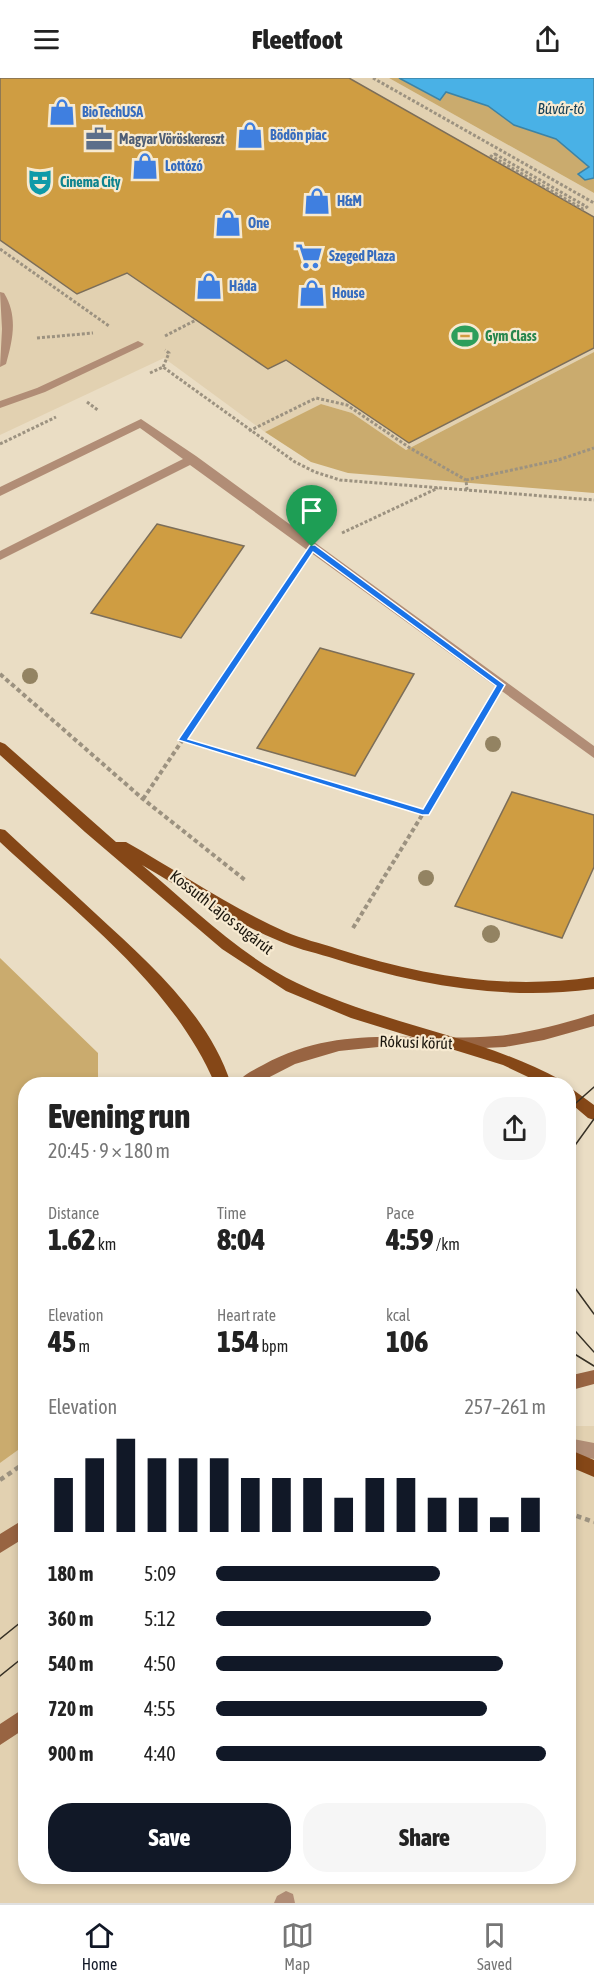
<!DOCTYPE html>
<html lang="en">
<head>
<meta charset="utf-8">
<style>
	body { margin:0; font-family:"Asap Condensed",sans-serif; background:#f6f6f6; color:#222; height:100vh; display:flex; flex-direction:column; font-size:22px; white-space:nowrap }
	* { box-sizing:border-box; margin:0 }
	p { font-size:20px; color:#767676 }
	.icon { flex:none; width:33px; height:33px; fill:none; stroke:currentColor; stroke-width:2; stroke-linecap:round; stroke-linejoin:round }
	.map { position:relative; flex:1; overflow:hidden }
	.drawer { position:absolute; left:18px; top:999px; width:558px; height:807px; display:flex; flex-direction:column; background:#fff; border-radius:24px; box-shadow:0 3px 9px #0003 }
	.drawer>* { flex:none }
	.pin { position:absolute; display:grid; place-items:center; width:51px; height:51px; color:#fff; margin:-62px -26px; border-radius:50% 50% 50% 0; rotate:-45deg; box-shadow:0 0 6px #0007 }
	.pin .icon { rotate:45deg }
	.round { display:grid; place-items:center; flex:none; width:63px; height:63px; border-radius:24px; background:#f6f6f6 }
	.overview { display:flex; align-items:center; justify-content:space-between; height:102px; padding:0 30px }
	h1 { font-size:33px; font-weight:800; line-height:45px }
	.stats { display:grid; grid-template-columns:repeat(3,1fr); gap:9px; height:102px; padding:6px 30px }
	.stats div { display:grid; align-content:center }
	.stats b { font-size:30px; font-weight:800 }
	.stats small { font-size:16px; font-weight:400 }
	.stats p { font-size:16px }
	.chart { height:168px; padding:12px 30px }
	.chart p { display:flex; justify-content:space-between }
	.chart svg { width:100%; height:108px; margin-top:6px; stroke:#111827; stroke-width:6 }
	.primary-button { display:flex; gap:12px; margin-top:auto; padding:12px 30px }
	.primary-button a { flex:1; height:69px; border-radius:24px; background:#111827; color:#fff; font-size:24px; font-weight:800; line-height:69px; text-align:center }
	.primary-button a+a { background:#f6f6f6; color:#222 }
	ul { padding:0 30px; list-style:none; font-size:20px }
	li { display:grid; grid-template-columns:96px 72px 1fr; align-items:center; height:45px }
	li i { height:15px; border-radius:8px; background:#111827 }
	header { display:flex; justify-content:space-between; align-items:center; height:78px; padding:0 30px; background:#fff; font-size:27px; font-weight:800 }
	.tab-bar { display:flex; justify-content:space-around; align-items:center; height:84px; border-top:2px solid #e0e0e0; background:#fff; font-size:16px; color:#767676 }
	.tab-bar a { display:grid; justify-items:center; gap:3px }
	.tab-bar .selected { color:#111827 }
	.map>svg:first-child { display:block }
	.built { fill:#e2d1b1 }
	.green { fill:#caab6e }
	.water { fill:#49b1e6; stroke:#3c83a5; stroke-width:1.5 }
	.building { fill:#cf9d42; stroke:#7c6e59; stroke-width:1.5 }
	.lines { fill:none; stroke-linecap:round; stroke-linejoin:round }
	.path-far2 { stroke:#9c9280; stroke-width:3; stroke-dasharray:3 2; stroke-linecap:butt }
	.path-far1 { stroke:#9c9280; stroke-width:4; stroke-dasharray:4.5 3; stroke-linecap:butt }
	.path { stroke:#9c9280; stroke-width:4.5; stroke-dasharray:5 4; stroke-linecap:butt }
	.lane { fill:#b18d76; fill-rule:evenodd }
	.secondary { fill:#986442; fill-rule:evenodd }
	.primary { fill:#854717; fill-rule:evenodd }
	.tram { stroke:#363025; stroke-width:1.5 }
	.tree { fill:#938362 }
	.route { fill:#1a73e8; stroke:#fff; stroke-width:1.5; fill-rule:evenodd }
	.labels { text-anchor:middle; stroke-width:4.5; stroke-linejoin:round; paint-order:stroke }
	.far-shop-label { font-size:14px; font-weight:bold; fill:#366cbe; stroke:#f7ead1; text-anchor:start }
	.far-service-label { font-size:14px; font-weight:bold; fill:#4e5e75; stroke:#f7ead1; text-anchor:start }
	.far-culture-label { font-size:14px; font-weight:bold; fill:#0d838f; stroke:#f7ead1; text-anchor:start }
	.far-leisure-label { font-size:14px; font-weight:bold; fill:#27864d; stroke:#f7ead1; text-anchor:start }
	.far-water-label { font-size:15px; font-style:italic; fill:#164158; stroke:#f7ead1 }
	.street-label { font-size:16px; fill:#1c170e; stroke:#f7ead1 }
</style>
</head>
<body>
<header><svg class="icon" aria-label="menu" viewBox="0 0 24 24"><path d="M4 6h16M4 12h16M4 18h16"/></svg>Fleetfoot<svg class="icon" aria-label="share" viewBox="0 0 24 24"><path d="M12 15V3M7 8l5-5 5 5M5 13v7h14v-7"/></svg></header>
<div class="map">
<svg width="594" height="1825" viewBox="0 0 594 1825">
	<rect width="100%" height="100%" fill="#eaddc4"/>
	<path class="built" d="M0,0H389L594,115V274L406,372L352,335L321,326L265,354L164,280L0,357Z
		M569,1348H594V1825H0V1385L25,1367L26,1798H568Z"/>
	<path class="green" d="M389,0H399L439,22L446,13L488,28L514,47L556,61L589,89L585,102L594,100V115Z
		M594,274V415L348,395L311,384L265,354L321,326L352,335L406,372Z
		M0,880L98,975V1006H26L25,1367L0,1385Z"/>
	<path class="water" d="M399,0H594V100L585,102L578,96L589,89L556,61L514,47L488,28L446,14L440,22Z"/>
	<path class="building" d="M0,0H349L594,139V270L409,365L286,282L268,291L127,195L77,216L0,162Z
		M157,446L244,468L181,560L91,535Z
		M320,570L414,596L355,698L257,670Z
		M512,714L594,737V789L562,860L455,828Z"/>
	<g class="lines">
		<path class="path-far2" d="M373,0L594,125
			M495,76L587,129L583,131L491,78Z
			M0,171L109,248
			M165,258L196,242
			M37,260L93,255
			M163,289L169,275L165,272
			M150,295L163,289L295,384L315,394L340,402L594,422
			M87,324L99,333
			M249,353L316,320L347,327L410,370L466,402
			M0,366L56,339
			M467,412L466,402L558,382L594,370
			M342,455L438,410"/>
		<path class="path-far1" d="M0,596L143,721L245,802
			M183,662L425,735
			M143,721L296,493
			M353,850L487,631"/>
		<path class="path" d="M0,1402L26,1384
			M568,1435L594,1444"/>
		<path class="lane" d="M0,214L4,215C18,238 13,261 6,286L0,289L2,251Z
			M138,263L144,266L142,268L45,314L0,330V323L37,310Z
			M141,341L196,378L594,668V680L190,387L0,482V473L183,381L140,350L0,418V409Z
			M568,1360L594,1365V1381L568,1376Z
			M286,1813L293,1816L295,1825H274L277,1818Z"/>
		<path class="secondary" d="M594,936V948L544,962L505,969L462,971L388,968L339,973L295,986L256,1006H237C242,997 254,992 263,987C342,944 412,965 496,958C529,955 562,946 594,936Z
			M594,1292V1306L568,1313V1298Z
			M26,1440V1459L0,1475V1456Z
			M26,1629V1650L0,1667V1646Z"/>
		<path class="primary" d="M0,664L5,666L116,764H126C179,794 230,829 286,854C302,861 320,865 338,871C421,898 506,912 594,899V911C503,923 416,907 329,879C312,874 294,870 277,862C230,842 186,813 142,787C191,828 239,877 297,905C382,946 478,957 561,1002L564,1006H543L503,987L351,940L286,913L222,871L85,754L0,677Z
			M0,751L5,752C35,780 66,808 96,836C148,884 209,937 231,1006H215C172,906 78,837 0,764Z
			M568,1008L594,1027V1042L588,1040L568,1023Z
			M568,1371L594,1382V1399L568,1388Z"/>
		<path class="tram" d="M568,1032L594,1009
			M568,1077L594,1041
			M568,1195L575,1210L594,1236
			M568,1245L594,1274
			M568,1272L594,1288
			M0,1561L26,1540
			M0,1598L26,1577"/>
	</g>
	<g class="tree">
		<circle cx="30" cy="598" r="8"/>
		<circle cx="493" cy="666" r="8"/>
		<circle cx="426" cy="800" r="8"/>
		<circle cx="491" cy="856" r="9"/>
	</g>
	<path class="route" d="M310,467H315L505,607L429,737H422L178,662ZM313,474L496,608L423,731L188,661Z"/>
	<defs>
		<symbol id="shop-bare" viewBox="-9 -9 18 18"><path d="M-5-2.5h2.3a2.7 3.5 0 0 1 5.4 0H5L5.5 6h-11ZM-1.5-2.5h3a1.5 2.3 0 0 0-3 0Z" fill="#3f7fe0" stroke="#f7ead1" stroke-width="2.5" paint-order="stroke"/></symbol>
		<symbol id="office-bare" viewBox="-9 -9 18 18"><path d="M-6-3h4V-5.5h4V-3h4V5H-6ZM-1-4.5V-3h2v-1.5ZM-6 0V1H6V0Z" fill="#5c6f8a" stroke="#f7ead1" stroke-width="2.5" paint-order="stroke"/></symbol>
		<symbol id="theatre-bare" viewBox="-9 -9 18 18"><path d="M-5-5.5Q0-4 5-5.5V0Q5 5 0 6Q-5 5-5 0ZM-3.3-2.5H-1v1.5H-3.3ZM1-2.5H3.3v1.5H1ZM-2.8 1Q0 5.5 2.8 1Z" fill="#0f9aa8" stroke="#f7ead1" stroke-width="2.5" paint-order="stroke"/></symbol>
		<symbol id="supermarket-bare" viewBox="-9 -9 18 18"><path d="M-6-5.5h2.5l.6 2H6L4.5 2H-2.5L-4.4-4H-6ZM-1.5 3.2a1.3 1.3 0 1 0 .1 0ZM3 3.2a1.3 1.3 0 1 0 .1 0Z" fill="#3f7fe0" stroke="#f7ead1" stroke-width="2.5" paint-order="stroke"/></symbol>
		<symbol id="stadium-bare" viewBox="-9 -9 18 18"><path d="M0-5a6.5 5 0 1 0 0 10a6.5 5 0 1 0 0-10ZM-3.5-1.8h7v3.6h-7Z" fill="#2e9e5b" stroke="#f7ead1" stroke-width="2.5" paint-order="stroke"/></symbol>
	</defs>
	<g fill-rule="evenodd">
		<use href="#shop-bare" x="43" y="15" width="38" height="38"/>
		<use href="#shop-bare" x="231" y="38" width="38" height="38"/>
		<use href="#office-bare" x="80" y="42" width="38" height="38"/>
		<use href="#shop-bare" x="126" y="69" width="38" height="38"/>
		<use href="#theatre-bare" x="21" y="85" width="38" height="38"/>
		<use href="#shop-bare" x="298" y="104" width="38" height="38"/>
		<use href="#shop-bare" x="209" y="126" width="38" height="38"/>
		<use href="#supermarket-bare" x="290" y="159" width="38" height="38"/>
		<use href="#shop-bare" x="190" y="189" width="38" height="38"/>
		<use href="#shop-bare" x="293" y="196" width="38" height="38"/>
		<use href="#stadium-bare" x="446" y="239" width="38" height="38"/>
	</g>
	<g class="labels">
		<g class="far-shop-label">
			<text x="82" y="39">BioTechUSA</text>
			<text x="270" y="62">Bödön piac</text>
			<text x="165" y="93">Lottózó</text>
			<text x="337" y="128">H&amp;M</text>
			<text x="248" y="150">One</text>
			<text x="329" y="183">Szeged Plaza</text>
			<text x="229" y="213">Háda</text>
			<text x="332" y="220">House</text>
		</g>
		<g class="far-service-label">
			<text x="119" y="66">Magyar Vöröskereszt</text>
		</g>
		<g class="far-culture-label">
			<text x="60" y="109">Cinema City</text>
		</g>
		<g class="far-leisure-label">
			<text x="485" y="263">Gym Class</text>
		</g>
		<g class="far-water-label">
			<text x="561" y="36">Búvár-tó</text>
		</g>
		<g class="street-label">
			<text transform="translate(222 834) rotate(38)" y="6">Kossuth Lajos sugárút</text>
			<text transform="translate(416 964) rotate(2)" y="6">Rókusi körút</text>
		</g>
	</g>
</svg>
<div class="pin" style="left:312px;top:469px;background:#1e9e55"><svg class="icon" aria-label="arrive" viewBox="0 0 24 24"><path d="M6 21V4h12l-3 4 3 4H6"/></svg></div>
<section class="drawer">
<div class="overview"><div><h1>Evening run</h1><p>20:45 · 9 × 180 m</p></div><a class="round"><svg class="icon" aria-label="share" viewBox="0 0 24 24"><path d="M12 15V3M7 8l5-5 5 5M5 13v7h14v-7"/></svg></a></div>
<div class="stats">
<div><p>Distance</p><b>1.62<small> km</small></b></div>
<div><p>Time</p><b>8:04</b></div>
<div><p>Pace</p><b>4:59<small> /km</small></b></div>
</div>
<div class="stats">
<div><p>Elevation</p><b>45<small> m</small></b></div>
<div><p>Heart rate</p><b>154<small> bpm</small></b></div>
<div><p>kcal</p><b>106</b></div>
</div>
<div class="chart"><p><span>Elevation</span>257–261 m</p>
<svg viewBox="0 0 160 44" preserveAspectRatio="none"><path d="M5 44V22M15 44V14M25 44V6M35 44V14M45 44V14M55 44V14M65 44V22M75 44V22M85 44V22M95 44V30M105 44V22M115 44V22M125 44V30M135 44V30M145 44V38M155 44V30"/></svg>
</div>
<ul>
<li><b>180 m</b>5:09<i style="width:68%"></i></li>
<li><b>360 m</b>5:12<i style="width:65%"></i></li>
<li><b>540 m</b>4:50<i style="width:87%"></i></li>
<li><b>720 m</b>4:55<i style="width:82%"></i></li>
<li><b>900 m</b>4:40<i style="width:100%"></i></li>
</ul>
<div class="primary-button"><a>Save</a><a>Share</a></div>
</section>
</div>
<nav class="tab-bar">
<a class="selected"><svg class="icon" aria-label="home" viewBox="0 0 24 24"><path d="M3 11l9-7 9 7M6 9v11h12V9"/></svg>Home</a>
<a><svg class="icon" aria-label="map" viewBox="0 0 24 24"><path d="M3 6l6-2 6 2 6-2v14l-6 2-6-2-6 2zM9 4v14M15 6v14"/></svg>Map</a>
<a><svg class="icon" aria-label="saved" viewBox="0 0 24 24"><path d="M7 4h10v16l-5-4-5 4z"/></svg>Saved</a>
</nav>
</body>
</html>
